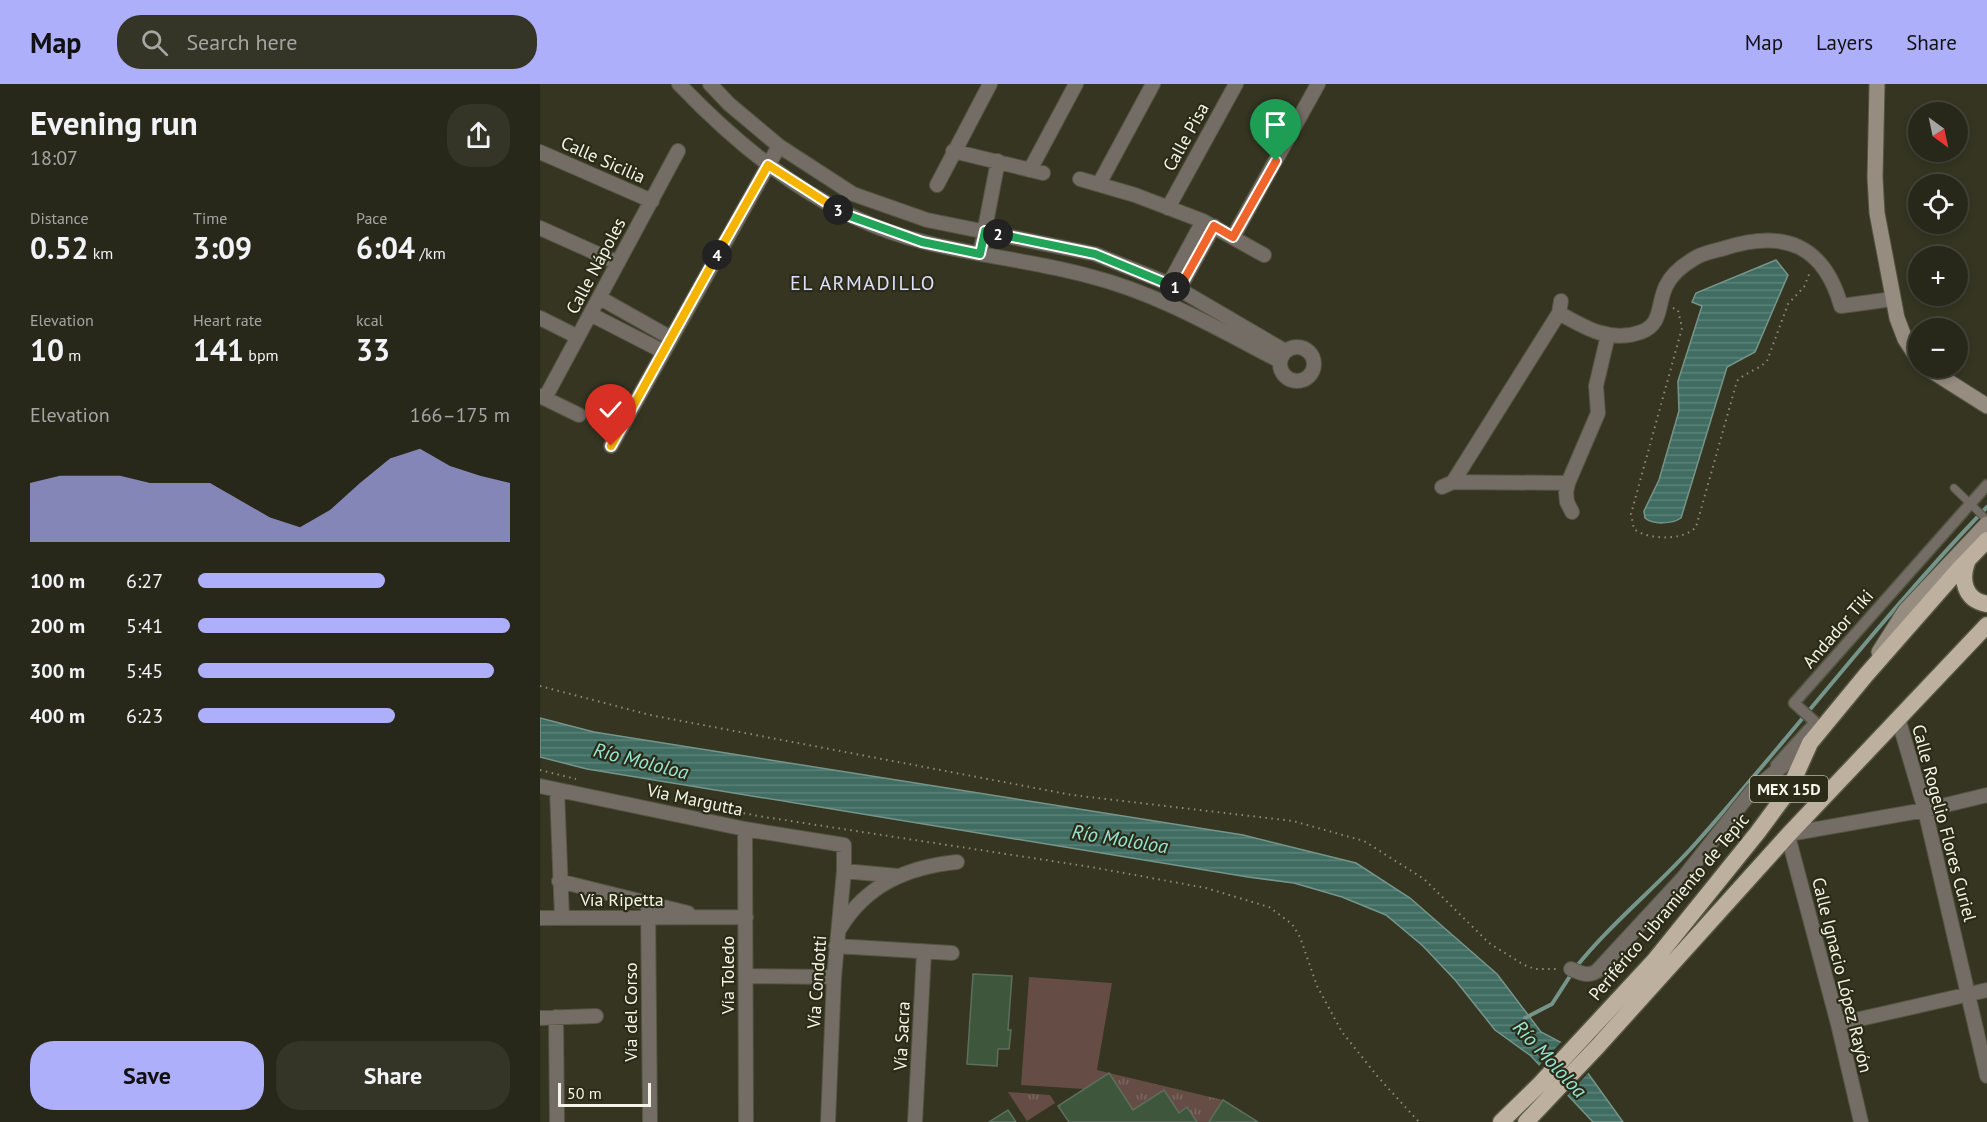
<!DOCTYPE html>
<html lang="en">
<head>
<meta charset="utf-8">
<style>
	body { margin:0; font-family:"PT Sans",sans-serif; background:#343427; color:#f1f3f6; height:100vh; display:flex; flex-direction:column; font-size:22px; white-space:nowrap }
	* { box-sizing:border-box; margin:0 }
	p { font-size:20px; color:#a5a6a2 }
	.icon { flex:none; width:33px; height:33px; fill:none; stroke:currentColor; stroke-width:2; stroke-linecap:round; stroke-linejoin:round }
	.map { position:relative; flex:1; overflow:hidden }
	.drawer { display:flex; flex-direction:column; background:#28281a; width:540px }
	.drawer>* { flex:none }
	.needle { width:39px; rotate:147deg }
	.buttons { position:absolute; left:1368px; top:18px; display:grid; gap:12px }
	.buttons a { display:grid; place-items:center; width:60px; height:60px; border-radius:50%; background:#28281a; box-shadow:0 3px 9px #0003,0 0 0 2px #444439; font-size:30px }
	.scale { position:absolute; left:18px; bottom:15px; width:93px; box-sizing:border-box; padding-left:6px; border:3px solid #f4f4e8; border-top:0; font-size:16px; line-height:21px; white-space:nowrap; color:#f4f4e8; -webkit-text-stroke:4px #2b2b18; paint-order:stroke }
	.pin { position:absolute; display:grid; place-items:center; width:51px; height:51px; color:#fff; margin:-62px -26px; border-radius:50% 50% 50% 0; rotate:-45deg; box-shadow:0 0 6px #0007 }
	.pin .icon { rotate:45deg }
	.km { position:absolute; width:30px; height:30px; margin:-15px; border-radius:50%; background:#222; color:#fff; font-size:16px; line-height:30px; text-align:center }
	.round { display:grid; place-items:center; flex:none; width:63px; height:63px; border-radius:24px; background:#343427 }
	.headline { display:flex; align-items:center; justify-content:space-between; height:102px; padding:0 30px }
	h1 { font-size:33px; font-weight:700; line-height:45px }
	.stats { display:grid; grid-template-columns:repeat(3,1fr); gap:9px; height:102px; padding:6px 30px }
	.stats div { display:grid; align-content:center }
	.stats b { font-size:30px; font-weight:700 }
	.stats small { font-size:16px; font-weight:400 }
	.stats p { font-size:16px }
	.chart { height:168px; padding:12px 30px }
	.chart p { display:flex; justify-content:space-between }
	.chart svg { width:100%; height:108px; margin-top:6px; fill:#adaffb; opacity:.7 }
	.button { display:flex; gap:12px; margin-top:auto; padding:12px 30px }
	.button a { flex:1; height:69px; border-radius:24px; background:#adaffb; color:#111; font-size:24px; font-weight:700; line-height:69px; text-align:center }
	.button a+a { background:#343427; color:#f1f3f6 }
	ul { padding:0 30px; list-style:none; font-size:20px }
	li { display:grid; grid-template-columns:96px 72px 1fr; align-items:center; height:45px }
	li i { height:15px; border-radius:8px; background:#adaffb }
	header { display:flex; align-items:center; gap:36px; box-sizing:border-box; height:84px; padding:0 30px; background:#adaffb; color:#111 }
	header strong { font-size:28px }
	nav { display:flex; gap:33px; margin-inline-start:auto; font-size:21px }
	.search { width:420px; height:54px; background:#343427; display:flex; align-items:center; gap:15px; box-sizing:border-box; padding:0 21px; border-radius:24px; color:#a5a6a2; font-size:22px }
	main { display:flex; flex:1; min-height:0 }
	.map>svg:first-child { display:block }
	.grass { fill:url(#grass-tufts) }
	.garden { fill:#654d45 }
	.water { fill:url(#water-rules); stroke:#76958a; stroke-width:1.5 }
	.pier { fill:#353522 }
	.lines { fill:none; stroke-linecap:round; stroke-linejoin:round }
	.stream { stroke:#76958a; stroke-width:4 }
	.building { fill:#3d563c; stroke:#5e6e5d; stroke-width:1.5 }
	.service-casing { stroke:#545442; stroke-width:9 }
	.pedestrian-casing { stroke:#545442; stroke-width:13 }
	.minor-casing { stroke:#545442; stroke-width:16 }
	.secondary-casing { stroke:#545442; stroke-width:17 }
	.trunk-casing { stroke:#545442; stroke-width:19 }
	.path { stroke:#8c8c7c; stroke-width:2; stroke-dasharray:1.5 4.5; stroke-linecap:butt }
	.service { stroke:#736d65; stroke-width:7 }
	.pedestrian { stroke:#736d65; stroke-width:10 }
	.minor { stroke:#736d65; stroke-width:14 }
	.secondary { stroke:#968c80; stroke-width:15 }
	.trunk { stroke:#beb09e; stroke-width:16 }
	.split-1-casing { stroke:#fff; stroke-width:12 }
	.split-2-casing { stroke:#fff; stroke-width:12 }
	.split-3-casing { stroke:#fff; stroke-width:12 }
	.split-4-casing { stroke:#fff; stroke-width:12 }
	.split-5-casing { stroke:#fff; stroke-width:12 }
	.split-1 { stroke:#f0652b; stroke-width:8 }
	.split-2 { stroke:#22a559; stroke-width:8 }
	.split-3 { stroke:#22a559; stroke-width:8 }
	.split-4 { stroke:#f5b400; stroke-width:8 }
	.split-5 { stroke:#f5b400; stroke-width:8 }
	.labels { text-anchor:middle; stroke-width:4.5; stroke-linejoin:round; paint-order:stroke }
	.shield { fill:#2b2b18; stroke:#b8b8aa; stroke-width:1.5 }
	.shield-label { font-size:16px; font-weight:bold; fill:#f4f4e8 }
	.street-label { font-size:18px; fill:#f4f4e8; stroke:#2b2b18 }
	.neighbourhood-label { font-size:20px; letter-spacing:1.5px; fill:#dee0fd; stroke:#2b2b18 }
	.water-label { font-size:20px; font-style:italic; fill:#96e4d3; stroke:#2b2b18 }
</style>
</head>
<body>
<header>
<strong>Map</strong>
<div class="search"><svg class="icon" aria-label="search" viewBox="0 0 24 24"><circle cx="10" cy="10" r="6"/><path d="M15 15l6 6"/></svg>Search here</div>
<nav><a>Map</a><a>Layers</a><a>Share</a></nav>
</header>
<main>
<section class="drawer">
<div class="headline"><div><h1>Evening run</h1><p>18:07</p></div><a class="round"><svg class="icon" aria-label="share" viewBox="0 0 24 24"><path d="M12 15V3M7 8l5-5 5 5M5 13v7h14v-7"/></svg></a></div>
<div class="stats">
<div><p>Distance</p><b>0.52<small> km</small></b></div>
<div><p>Time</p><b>3:09</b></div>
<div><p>Pace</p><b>6:04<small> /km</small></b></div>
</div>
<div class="stats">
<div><p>Elevation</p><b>10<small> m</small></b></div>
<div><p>Heart rate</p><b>141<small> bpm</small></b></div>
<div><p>kcal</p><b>33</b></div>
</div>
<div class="chart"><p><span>Elevation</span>166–175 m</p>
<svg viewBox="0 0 160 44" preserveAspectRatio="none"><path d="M0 44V20L10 17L20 17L30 17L40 20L50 20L60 20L70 27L80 34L90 38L100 31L110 20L120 10L130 6L140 13L150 17L160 20V44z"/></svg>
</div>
<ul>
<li><b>100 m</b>6:27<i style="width:60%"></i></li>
<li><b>200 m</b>5:41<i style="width:100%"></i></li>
<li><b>300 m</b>5:45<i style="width:95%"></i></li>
<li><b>400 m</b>6:23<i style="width:63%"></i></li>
</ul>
<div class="button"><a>Save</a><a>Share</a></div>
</section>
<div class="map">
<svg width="1447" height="1038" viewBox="0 0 1447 1038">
	<defs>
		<pattern id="grass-tufts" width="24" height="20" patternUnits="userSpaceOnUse" patternTransform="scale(1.5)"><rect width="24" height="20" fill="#654d45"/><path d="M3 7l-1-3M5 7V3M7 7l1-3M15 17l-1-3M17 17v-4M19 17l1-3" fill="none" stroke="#7c6760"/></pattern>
		<pattern id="water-rules" width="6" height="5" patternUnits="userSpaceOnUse" patternTransform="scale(1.5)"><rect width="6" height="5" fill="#406c62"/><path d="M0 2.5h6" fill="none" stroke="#5c8278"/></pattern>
	</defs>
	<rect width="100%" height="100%" fill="#353522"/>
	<path class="grass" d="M569,989L683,1016L669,1038H657L647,1024L639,1029L624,1006L593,1026Z
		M468,1008L510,1011L515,1019L487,1037Z"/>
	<path class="garden" d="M489,893L572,899L557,986L569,989L544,1005L481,1001Z"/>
	<path class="water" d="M1236,176L1248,191L1215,268L1187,283L1141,434C1132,440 1113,441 1105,434L1104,427L1119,396L1139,327L1138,297L1162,222L1152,218L1156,209Z
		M0,634L54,648L703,751L816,779L870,814L957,890L1001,948L1024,960L1042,981L1083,1038H1053L991,972L955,946L916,897L883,862L846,831L802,813L754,799L708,793L47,685L0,673Z"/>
	<path class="pier" d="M1023,956L1050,987L1026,1013L998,983Z"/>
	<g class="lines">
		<path class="stream" d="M1036,883C1072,838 1118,802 1156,759C1255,648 1344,530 1447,423
			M985,934L1012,920L1032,889"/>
	</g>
	<path class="building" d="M433,890L472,892L468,946H471L469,965H458L457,982L427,980Z
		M569,989L593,1026L624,1006L639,1029L647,1023L657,1038H529L518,1022Z
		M683,1016L718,1038H669Z
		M468,1026L476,1038H449Z"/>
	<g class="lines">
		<defs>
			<path id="service" d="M1414,404L1447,436"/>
			<path id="pedestrian" d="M1236,681L1275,638L1254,619L1447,401"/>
			<path id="minor" d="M139,0C207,71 287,134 384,158C438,172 495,177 549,192C617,209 678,245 740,277
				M170,0L189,20L239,62L313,110L387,136L555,170L632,201L745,267
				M413,67L503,89
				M0,68L112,117
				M490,86L536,0
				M540,95L595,111L663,137L724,171
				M559,100L613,0
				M397,101L450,0
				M628,124L696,0
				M0,144L78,179
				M693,153L778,0
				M440,170L458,77
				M629,200L663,137
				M639,205L674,142
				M60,214L131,254
				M1019,229C1045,244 1071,259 1101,248C1123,240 1117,220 1126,202C1132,189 1143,181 1155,174C1163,169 1175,167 1185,164C1244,145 1284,161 1301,222L1353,215
				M52,231L124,268
				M0,234L38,253
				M740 280a17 17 0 1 1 34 0a17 17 0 1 1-34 0Z
				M0,312L39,331
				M5,314L138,67
				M71,362L239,62
				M913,398L1028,399
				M902,403L913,398L1019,229L1021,217
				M1032,428L1027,418L1026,409L1028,399L1058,329L1056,302L1068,251
				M1358,634L1385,726L1447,992
				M0,702L205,745L304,761V787L294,893L288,1038
				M17,706L22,834
				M205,745L206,1038
				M1249,750L1385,726L1447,711
				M1248,752L1298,940L1321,1038
				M304,787L358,792
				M19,797L148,829
				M108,818L110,1038
				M0,834L206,833
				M300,844C327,800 368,783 417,778
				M296,862L412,869
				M1031,885C1040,889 1048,893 1057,887L1143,794L1212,707L1268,661
				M206,892L294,893
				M16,933L17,1038
				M0,934L56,932
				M1298,940L1447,906
				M375,1038L384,868"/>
			<path id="secondary" d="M1337,0L1335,94L1337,129L1357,234L1365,255L1378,275
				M1387,284L1447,322
				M1339,568L1365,527L1447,440"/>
			<path id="trunk" d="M1428,476C1420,495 1424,516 1447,520
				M961,1038L1000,1000L1114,877L1218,748L1249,706L1270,659L1326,591L1419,485L1447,456
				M986,1038L1058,962L1249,750L1447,541"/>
		</defs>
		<use href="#service" class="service-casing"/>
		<use href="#pedestrian" class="pedestrian-casing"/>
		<use href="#minor" class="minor-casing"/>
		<use href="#secondary" class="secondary-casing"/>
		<use href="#trunk" class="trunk-casing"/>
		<path class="path" d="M1133,224L1138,226L1142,244L1091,430L1094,445C1108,456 1144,457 1156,443L1197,297C1206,288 1218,286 1227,277L1248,220L1264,203L1270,188
			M0,602L110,631L532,711L753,737L824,757L884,795L949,859L984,881L995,885H1017
			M0,686L36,695
			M133,715L218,732L551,783L666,804L729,823L752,840L760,853L777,902L802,948L838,993L879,1038"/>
		<use href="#service" class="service"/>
		<use href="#pedestrian" class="pedestrian"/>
		<use href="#minor" class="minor"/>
		<use href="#secondary" class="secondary"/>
		<use href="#trunk" class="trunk"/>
	</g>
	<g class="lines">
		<defs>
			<path id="split-1" d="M635,203L639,205L674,142L693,153L736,77"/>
			<path id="split-2" d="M458,150L555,170L635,203"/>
			<path id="split-3" d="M298,126L304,130L382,158L440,170L445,147L458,150"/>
			<path id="split-4" d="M177,171L228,81L298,126"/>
			<path id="split-5" d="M71,362L177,171"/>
		</defs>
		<use href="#split-1" class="split-1-casing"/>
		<use href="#split-2" class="split-2-casing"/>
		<use href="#split-3" class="split-3-casing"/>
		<use href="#split-4" class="split-4-casing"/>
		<use href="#split-5" class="split-5-casing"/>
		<use href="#split-1" class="split-1"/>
		<use href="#split-2" class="split-2"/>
		<use href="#split-3" class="split-3"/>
		<use href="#split-4" class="split-4"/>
		<use href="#split-5" class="split-5"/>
	</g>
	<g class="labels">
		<rect class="shield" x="1210" y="692" width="78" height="26" rx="4.5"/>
		<g class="shield-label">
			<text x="1249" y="711">MEX 15D</text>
		</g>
		<g class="street-label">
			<text transform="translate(646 53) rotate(-61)" y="6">Calle Pisa</text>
			<text transform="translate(63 76) rotate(24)" y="6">Calle Sicilia</text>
			<text transform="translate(56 182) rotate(-62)" y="6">Calle Nápoles</text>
			<text transform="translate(1298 545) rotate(-49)" y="6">Andador Tiki</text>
			<text transform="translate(155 716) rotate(12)" y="6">Vía Margutta</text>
			<text transform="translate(1404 739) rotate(75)" y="6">Calle Rogelio Flores Curiel</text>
			<text x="82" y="822">Vía Ripetta</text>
			<text transform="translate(1129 823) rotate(-50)" y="6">Periférico Libramiento de Tepic</text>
			<text transform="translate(188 891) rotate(-90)" y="6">Vía Toledo</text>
			<text transform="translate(1302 891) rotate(76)" y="6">Calle Ignacio López Rayón</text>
			<text transform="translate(277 898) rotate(-86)" y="6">Vía Condotti</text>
			<text transform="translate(91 928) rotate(-90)" y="6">Vía del Corso</text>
			<text transform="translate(362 952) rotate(-87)" y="6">Vía Sacra</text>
		</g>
		<g class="neighbourhood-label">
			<text x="323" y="206">EL ARMADILLO</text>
		</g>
		<g class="water-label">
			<text transform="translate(101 677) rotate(14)" y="7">Río Mololoa</text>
			<text transform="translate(580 755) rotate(9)" y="7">Río Mololoa</text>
			<text transform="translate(1010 975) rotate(47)" y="7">Río Mololoa</text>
		</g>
	</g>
</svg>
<div class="buttons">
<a><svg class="needle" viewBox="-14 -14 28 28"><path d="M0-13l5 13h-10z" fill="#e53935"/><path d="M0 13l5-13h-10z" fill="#a5a6a2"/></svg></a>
<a><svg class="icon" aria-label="locate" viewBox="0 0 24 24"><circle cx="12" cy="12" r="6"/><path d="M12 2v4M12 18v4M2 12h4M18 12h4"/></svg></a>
<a>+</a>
<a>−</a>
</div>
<div class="scale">50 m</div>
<div class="pin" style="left:736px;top:77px;background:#1e9e55"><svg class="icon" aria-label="arrive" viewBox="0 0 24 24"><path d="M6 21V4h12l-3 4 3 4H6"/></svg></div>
<div class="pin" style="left:71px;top:362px;background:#d93025"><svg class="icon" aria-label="check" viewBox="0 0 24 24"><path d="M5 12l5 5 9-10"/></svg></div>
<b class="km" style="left:635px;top:203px">1</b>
<b class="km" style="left:458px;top:150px">2</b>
<b class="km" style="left:298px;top:126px">3</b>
<b class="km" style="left:177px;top:171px">4</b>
</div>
</main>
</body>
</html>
